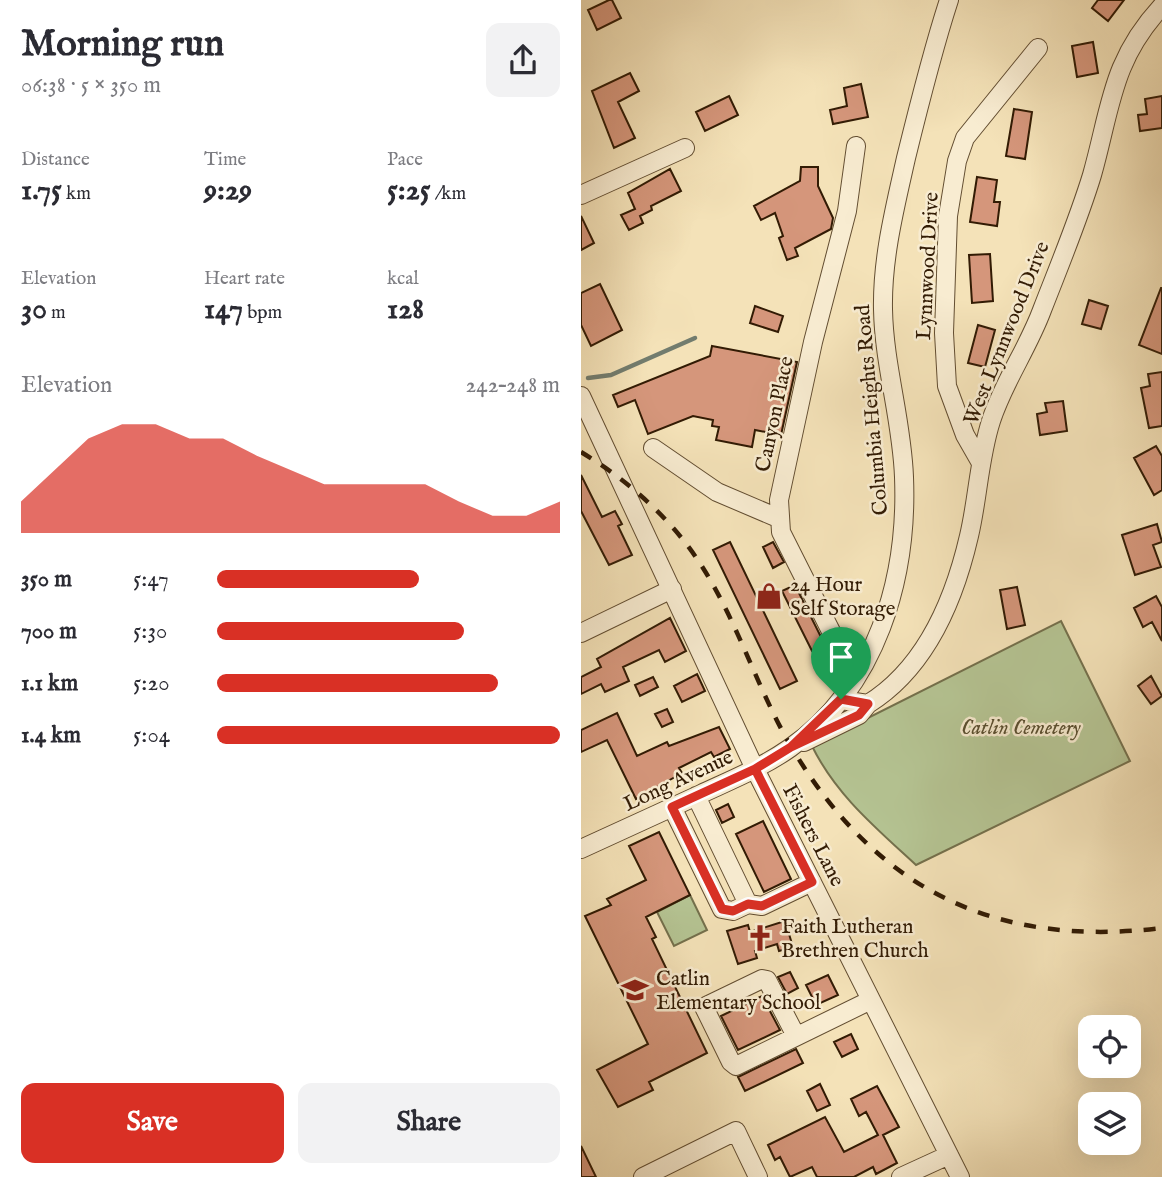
<!DOCTYPE html>
<html lang="en">
<head>
<meta charset="utf-8">
<style>
	body { margin:0; font-family:"IM FELL English",serif; background:#f2f2f3; color:#2b2b33; height:100vh; display:flex; flex-direction:column; font-size:26px; white-space:nowrap }
	* { box-sizing:border-box; margin:0 }
	p { font-size:23px; color:#7c7c81 }
	.icon { flex:none; width:38px; height:38px; fill:none; stroke:currentColor; stroke-width:2; stroke-linecap:round; stroke-linejoin:round }
	.map { position:relative; flex:1; overflow:hidden }
	.details { display:flex; flex-direction:column; background:#fff; width:581px }
	.details>* { flex:none }
	.fabs { position:absolute; left:497px; top:1015px; display:grid; gap:14px }
	.fabs a { display:grid; place-items:center; width:63px; height:63px; border-radius:14px; background:#fff; box-shadow:0 7px 28px #0002; font-size:35px }
	.pin { position:absolute; display:grid; place-items:center; width:60px; height:60px; color:#fff; margin:-72px -30px; border-radius:50% 50% 50% 0; rotate:-45deg; box-shadow:0 0 7px #0007 }
	.pin .icon { rotate:45deg }
	.round { display:grid; place-items:center; flex:none; width:74px; height:74px; border-radius:14px; background:#f2f2f3 }
	.summary { display:flex; align-items:center; justify-content:space-between; height:119px; padding:0 21px }
	h1 { font-size:38px; font-weight:700; line-height:52px }
	.metrics { display:grid; grid-template-columns:repeat(3,1fr); gap:10px; height:119px; padding:7px 21px }
	.metrics div { display:grid; align-content:center }
	.metrics b { font-size:30px; font-weight:700 }
	.metrics small { font-size:19px; font-weight:400 }
	.metrics p { font-size:19px }
	.chart { height:196px; padding:14px 21px }
	.chart p { display:flex; justify-content:space-between }
	.chart svg { width:100%; height:126px; margin-top:7px; fill:#d93025; opacity:.7 }
	.button { display:flex; gap:14px; margin-top:auto; padding:14px 21px }
	.button a { flex:1; height:80px; border-radius:14px; background:#d93025; color:#fff; font-size:28px; font-weight:700; line-height:80px; text-align:center }
	.button a+a { background:#f2f2f3; color:#2b2b33 }
	ul { padding:0 21px; list-style:none; font-size:23px }
	li { display:grid; grid-template-columns:112px 84px 1fr; align-items:center; height:52px }
	li i { height:18px; border-radius:9px; background:#d93025 }
	main { display:flex; flex:1; min-height:0 }
	.map>svg:first-child { display:block }
	.green { fill:#b5c493; stroke:#74704c; stroke-width:2 }
	.lines { fill:none; stroke-linecap:round; stroke-linejoin:round }
	.stream { stroke:#727c6e; stroke-width:4.5 }
	.building { fill:#d5967b; stroke:#321b04; stroke-width:2 }
	.minor-casing { stroke:#624d31; stroke-width:20 }
	.minor { stroke:#f8ecd1; stroke-width:18 }
	.rail { stroke:#321b04; stroke-width:4.5; stroke-dasharray:12 12; stroke-linecap:butt }
	.route-casing { stroke:#fff; stroke-width:14 }
	.route { stroke:#d93025; stroke-width:9 }
	.labels { text-anchor:middle; stroke-width:5; stroke-linejoin:round; paint-order:stroke }
	.street-label { font-size:21px; fill:#321b04; stroke:#f8ecd1 }
	.poi-label { font-size:21px; fill:#321b04; stroke:#f8ecd1; text-anchor:start }
	.park-label { font-size:21px; font-style:italic; fill:#594e2f; stroke:#f8ecd1 }
</style>
</head>
<body>
<main>
<section class="details">
<div class="summary"><div><h1>Morning run</h1><p>06:38 · 5 × 350 m</p></div><a class="round"><svg class="icon" aria-label="share" viewBox="0 0 24 24"><path d="M12 15V3M7 8l5-5 5 5M5 13v7h14v-7"/></svg></a></div>
<div class="metrics">
<div><p>Distance</p><b>1.75<small> km</small></b></div>
<div><p>Time</p><b>9:29</b></div>
<div><p>Pace</p><b>5:25<small> /km</small></b></div>
</div>
<div class="metrics">
<div><p>Elevation</p><b>30<small> m</small></b></div>
<div><p>Heart rate</p><b>147<small> bpm</small></b></div>
<div><p>kcal</p><b>128</b></div>
</div>
<div class="chart"><p><span>Elevation</span>242–248 m</p>
<svg viewBox="0 0 160 44" preserveAspectRatio="none"><path d="M0 44V33L10 22L20 11L30 6L40 6L50 11L60 11L70 17L80 22L90 27L100 27L110 27L120 27L130 33L140 38L150 38L160 33V44z"/></svg>
</div>
<ul>
<li><b>350 m</b>5:47<i style="width:59%"></i></li>
<li><b>700 m</b>5:30<i style="width:72%"></i></li>
<li><b>1.1 km</b>5:20<i style="width:82%"></i></li>
<li><b>1.4 km</b>5:04<i style="width:100%"></i></li>
</ul>
<div class="button"><a>Save</a><a>Share</a></div>
</section>
<div class="map">
<svg width="581" height="1177" viewBox="0 0 581 1177">
	<rect width="100%" height="100%" fill="#f4e2b8"/>
	<filter id="stains"><feTurbulence type="fractalNoise" baseFrequency=".00286" numOctaves="4"/><feColorMatrix values="0 0 0 0 .2 0 0 0 0 .09 0 0 0 0 .02 0 0 0 .5 -.17"/></filter>
	<radialGradient id="worn" r=".72"><stop offset=".6" stop-color="#630" stop-opacity="0"/><stop offset="1" stop-color="#630" stop-opacity=".3"/></radialGradient>
	<path class="green" d="M480,621L549,761L335,865C295,828 255,795 231,746Z
		M109,895L126,930L93,946L76,912Z"/>
	<g class="lines">
		<path class="stream" d="M7,378L30,375L114,338"/>
	</g>
	<path class="building" d="M28,0H31L40,18L16,30L7,10Z
		M517,0H543L527,21L511,8Z
		M512,42L517,73L496,77L491,46Z
		M49,73L58,91L37,102L54,138L33,148L11,91Z
		M280,84L287,117L252,124L249,110L266,106L263,88Z
		M148,96L157,115L124,131L115,112Z
		M581,96V128L559,131L557,115L566,114L564,99Z
		M433,109L451,112L444,159L425,156Z
		M220,167H237V186L252,218L250,229L214,248L217,256L206,260L198,238L202,236L194,213L180,220L173,206L219,181Z
		M89,169L100,191L70,206L71,210L59,216L62,223L48,230L40,215L54,209L47,193Z
		M396,177L416,180L413,202H419L416,226L389,222Z
		M0,216L13,243L0,250Z
		M409,254L412,301L391,303L388,255Z
		M19,284L41,330L10,346L0,325V293Z
		M580,288H581V354L558,345Z
		M508,300L527,306L520,329L501,324Z
		M174,306L202,316L197,332L169,323Z
		M397,325L414,330L404,367L387,363Z
		M131,346L216,362L200,435L174,430L171,447L135,440L138,427L131,426L132,420L112,416L67,434L54,400L37,407L32,395L129,356Z
		M581,372V426L568,428L560,388L569,386L567,374Z
		M482,401L486,431L459,435L456,414L466,412L464,403Z
		M575,446L581,456V490L573,495L553,458Z
		M0,475L21,517L34,511L41,524L37,526L51,555L28,565L0,511Z
		M576,524L581,542L572,545L580,567L554,575L541,535Z
		M149,542L216,681L199,689L132,550Z
		M192,542L203,562L192,568L182,547Z
		M214,585L244,645L231,651L201,591Z
		M436,587L444,625L426,629L419,590Z
		M575,596L581,607V641L571,622L562,627L553,608Z
		M89,618L105,651L84,662L78,650L42,667L48,681L24,692L20,684L0,694V677L20,667L16,659Z
		M116,674L124,691L101,702L93,686Z
		M570,676L581,696L570,704L557,686Z
		M72,677L77,687L59,696L54,685Z
		M86,709L92,722L81,727L74,714Z
		M36,713L56,756L86,742L88,746L138,727L149,749L133,757L130,752L98,768L101,773L55,799L26,740L0,752V730Z
		M147,804L153,817L141,823L135,810Z
		M182,821L210,879L183,892L155,834Z
		M78,832L109,895L65,917L75,937L71,939L126,1053L68,1082L72,1090L37,1107L16,1070L67,1044L4,916L30,905L26,899L65,880L48,846Z
		M204,921L212,947L198,951L196,944L174,951L176,958L157,964L146,931L167,925L169,932Z
		M209,972L217,988L206,994L197,977Z
		M247,975L257,995L235,1005L225,985Z
		M181,996L199,1030L157,1050L140,1016Z
		M270,1034L277,1049L261,1057L253,1042Z
		M215,1049L222,1063L164,1091L157,1077Z
		M239,1084L249,1105L236,1111L226,1091Z
		M296,1086L318,1127L302,1135L316,1163L295,1174L292,1167L273,1177H236L231,1167L209,1177L199,1157L194,1160L187,1145L244,1117L263,1152L297,1135L285,1112L278,1116L270,1099Z
		M0,1146L15,1177H0Z"/>
	<g class="lines">
		<defs>
			<path id="minor" d="M0,195L104,148
				M0,396L174,769L379,1177
				M72,448L136,492L197,518
				M400,463L384,435L366,386L363,333L367,216L376,161L384,138L457,48
				M0,633L91,589
				M274,679L200,532L198,500L232,342L266,211L275,146
				M260,700L287,704C345,668 373,601 388,536C397,498 398,458 410,421C422,383 447,348 461,310C478,266 497,221 511,175C530,108 530,61 581,6
				M223,742L278,715L287,704
				M115,796L167,904
				M91,807L141,909L152,911L167,904L181,906L231,882
				M0,849C40,831 80,812 120,794C150,780 182,767 209,748C296,687 327,578 323,477C321,420 303,366 302,309C301,258 314,207 325,158C338,105 351,52 368,0
				M215,1036L186,980L181,979L123,1007L150,1062L155,1066L290,1000
				M62,1177L155,1131L177,1177
				M320,1177L368,1155"/>
		</defs>
		<use href="#minor" class="minor-casing"/>
		<use href="#minor" class="minor"/>
		<path class="rail" d="M0,452C48,481 92,520 122,568C158,625 177,691 211,748C296,891 416,948 581,928"/>
	</g>
	<g class="lines">
		<defs>
			<path id="route" d="M260,699L210,747L174,769L91,807L141,909L152,911L167,904L181,906L231,882L174,769L210,747L278,715L287,704L260,699"/>
		</defs>
		<use href="#route" class="route-casing"/>
		<use href="#route" class="route"/>
	</g>
	<defs>
		<symbol id="shop-bare" viewBox="-9 -9 18 18"><path d="M-5-2.5h2.3a2.7 3.5 0 0 1 5.4 0H5L5.5 6h-11ZM-1.5-2.5h3a1.5 2.3 0 0 0-3 0Z" fill="#8f2418" stroke="#f8ecd1" stroke-width="2.5" paint-order="stroke"/></symbol>
		<symbol id="church-bare" viewBox="-9 -9 18 18"><path d="M-1.2-6h2.4v3.5h3.3v2.4h-3.3V6h-2.4V-.1h-3.3v-2.4h3.3Z" fill="#8f2418" stroke="#f8ecd1" stroke-width="2.5" paint-order="stroke"/></symbol>
		<symbol id="school-bare" viewBox="-9 -9 18 18"><path d="M0-5L7-2L0 1L-7-2ZM-4 1L0 2.5L4 1V4Q0 6-4 4Z" fill="#8f2418" stroke="#f8ecd1" stroke-width="2.5" paint-order="stroke"/></symbol>
	</defs>
	<g fill-rule="evenodd">
		<use href="#shop-bare" x="169" y="577" width="38" height="38"/>
		<use href="#church-bare" x="160" y="919" width="38" height="38"/>
		<use href="#school-bare" x="35" y="971" width="38" height="38"/>
	</g>
	<g class="labels">
		<g class="street-label">
			<text transform="translate(346 266) rotate(-87)" y="7">Lynnwood Drive</text>
			<text transform="translate(425 333) rotate(-68)" y="7">West Lynnwood Drive</text>
			<text transform="translate(290 410) rotate(-95)" y="7">Columbia Heights Road</text>
			<text transform="translate(193 414) rotate(-78)" y="7">Canyon Place</text>
			<text transform="translate(97 780) rotate(-25)" y="7">Long Avenue</text>
			<text transform="translate(233 835) rotate(63)" y="7">Fishers Lane</text>
		</g>
		<g class="poi-label">
			<text x="209" y="591">24 Hour<tspan x="209" dy="24">Self Storage</tspan></text>
			<text x="200" y="933">Faith Lutheran<tspan x="200" dy="24">Brethren Church</tspan></text>
			<text x="75" y="985">Catlin<tspan x="75" dy="24">Elementary School</tspan></text>
		</g>
		<g class="park-label">
			<text x="440" y="734">Catlin Cemetery</text>
		</g>
	</g>
	<rect width="100%" height="100%" filter="url(#stains)"/>
	<rect width="100%" height="100%" fill="url(#worn)"/>
</svg>
<div class="fabs">
<a><svg class="icon" aria-label="locate" viewBox="0 0 24 24"><circle cx="12" cy="12" r="6"/><path d="M12 2v4M12 18v4M2 12h4M18 12h4"/></svg></a>
<a><svg class="icon" aria-label="layers" viewBox="0 0 24 24"><path d="M12 4l9 5-9 5-9-5zM3 14l9 5 9-5"/></svg></a>
</div>
<div class="pin" style="left:260px;top:699px;background:#1e9e55"><svg class="icon" aria-label="arrive" viewBox="0 0 24 24"><path d="M6 21V4h12l-3 4 3 4H6"/></svg></div>
</div>
</main>
</body>
</html>
